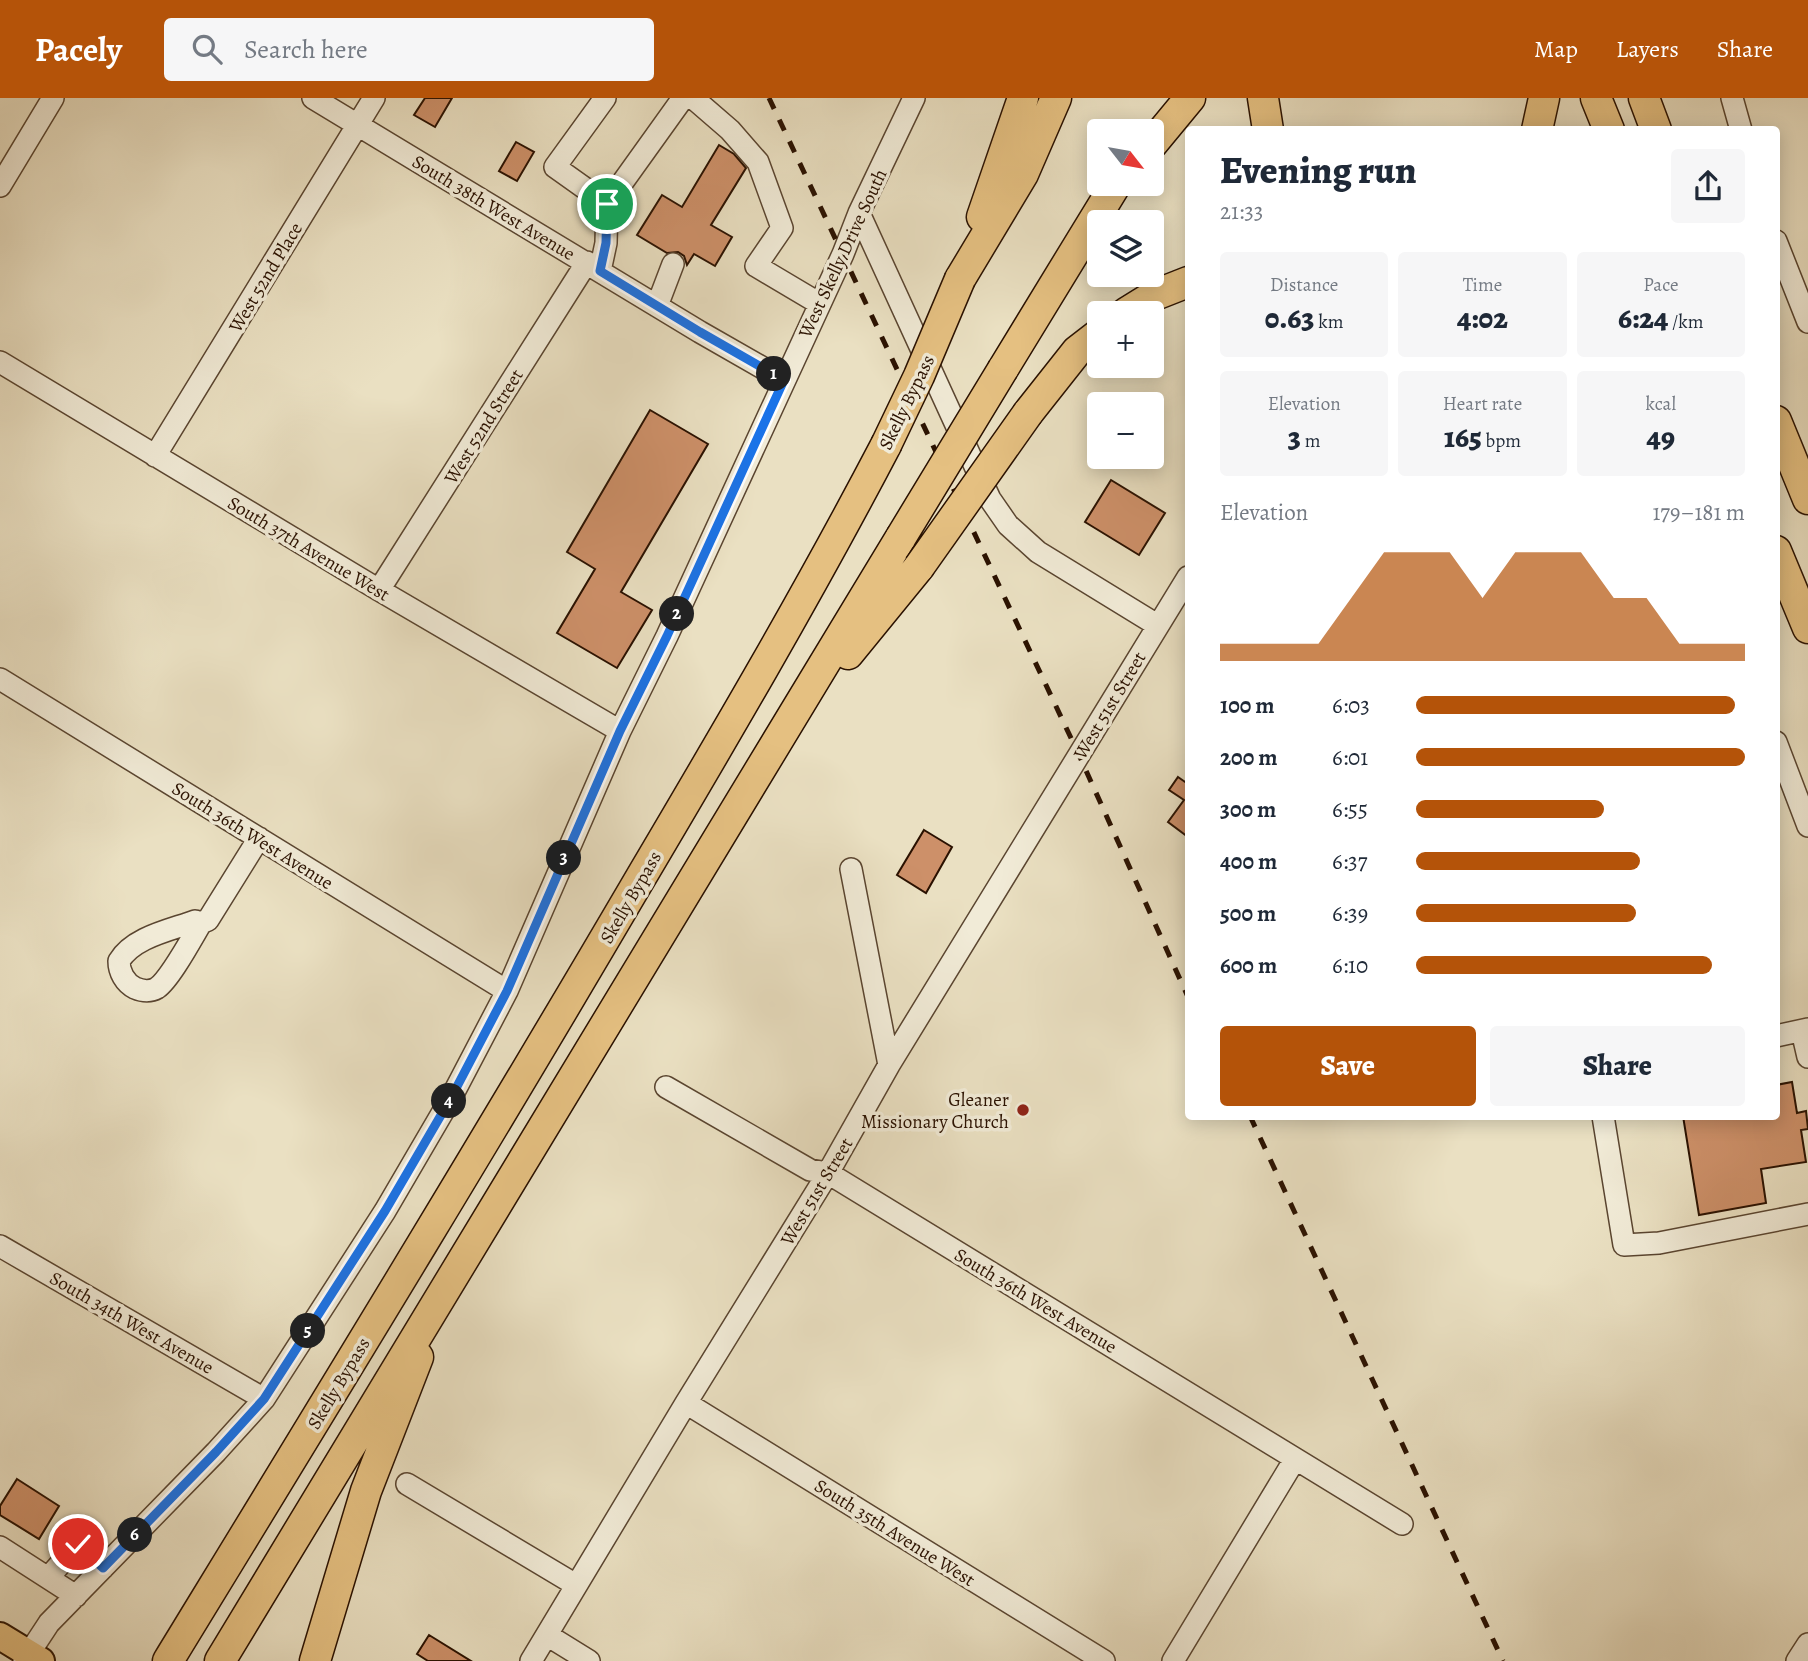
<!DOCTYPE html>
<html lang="en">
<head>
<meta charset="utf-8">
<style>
	body { margin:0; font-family:Alegreya,serif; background:#f6f6f7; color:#1f2937; height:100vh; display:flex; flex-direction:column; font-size:26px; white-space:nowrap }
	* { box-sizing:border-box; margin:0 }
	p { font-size:23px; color:#747a83 }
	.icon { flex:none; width:38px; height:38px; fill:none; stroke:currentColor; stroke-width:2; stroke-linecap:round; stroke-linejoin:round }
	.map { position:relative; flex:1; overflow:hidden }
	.side { position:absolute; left:1185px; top:28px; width:595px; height:994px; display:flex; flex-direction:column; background:#fff; border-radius:7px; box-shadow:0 4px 18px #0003 }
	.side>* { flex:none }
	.needle { width:46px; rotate:121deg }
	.buttons { position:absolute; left:1087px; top:21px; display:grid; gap:14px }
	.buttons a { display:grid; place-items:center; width:77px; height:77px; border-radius:7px; background:#fff; box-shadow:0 4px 18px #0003; font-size:35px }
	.pin { position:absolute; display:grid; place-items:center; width:60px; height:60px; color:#fff; margin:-30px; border:4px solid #fff; border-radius:50%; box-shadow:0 2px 7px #0007 }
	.km { position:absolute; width:35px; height:35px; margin:-18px; border-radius:50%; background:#222; color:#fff; font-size:19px; line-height:35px; text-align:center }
	.round { display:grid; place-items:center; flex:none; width:74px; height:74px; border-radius:7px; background:#f6f6f7 }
	.head { display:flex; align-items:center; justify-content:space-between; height:119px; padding:0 35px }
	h1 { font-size:38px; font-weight:800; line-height:52px }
	.stats { display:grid; grid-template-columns:repeat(3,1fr); gap:10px; height:119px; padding:7px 35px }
	.stats div { display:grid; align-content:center; border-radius:7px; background:#f6f6f7; text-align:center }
	.stats b { font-size:30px; font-weight:800 }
	.stats small { font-size:19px; font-weight:400 }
	.stats p { font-size:19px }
	.chart { height:196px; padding:14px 35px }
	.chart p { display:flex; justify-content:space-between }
	.chart svg { width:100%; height:126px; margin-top:7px; fill:#b45309; opacity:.7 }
	.action { display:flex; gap:14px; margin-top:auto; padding:14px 35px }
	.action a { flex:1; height:80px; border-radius:7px; background:#b45309; color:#fff; font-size:28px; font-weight:800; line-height:80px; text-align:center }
	.action a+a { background:#f6f6f7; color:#1f2937 }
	ul { padding:0 35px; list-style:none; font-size:23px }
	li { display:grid; grid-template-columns:112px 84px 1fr; align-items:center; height:52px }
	li i { height:18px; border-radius:9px; background:#b45309 }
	header { display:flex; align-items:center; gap:42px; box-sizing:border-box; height:98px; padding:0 35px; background:#b45309; color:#fff }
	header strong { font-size:33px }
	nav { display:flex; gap:38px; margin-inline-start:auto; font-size:24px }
	.search { width:490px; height:63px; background:#f6f6f7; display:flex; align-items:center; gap:18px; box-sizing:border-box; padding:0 24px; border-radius:7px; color:#747a83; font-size:26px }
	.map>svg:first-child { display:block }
	.building { fill:#cd9069; stroke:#2a1100; stroke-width:2 }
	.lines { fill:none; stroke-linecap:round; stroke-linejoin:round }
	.minor-casing { stroke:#5a4530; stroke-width:24 }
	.major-casing { stroke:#2a1100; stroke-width:30 }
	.highway-casing { stroke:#2a1100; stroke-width:33 }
	.minor { stroke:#f1ebd7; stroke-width:21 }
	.major { stroke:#e5c081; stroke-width:26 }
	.highway { stroke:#e5c081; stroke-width:30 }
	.rail { stroke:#2a1100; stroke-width:5; stroke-dasharray:12 12; stroke-linecap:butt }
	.highway-bridge-casing { stroke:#2a1100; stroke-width:33; stroke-linecap:butt }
	.highway-bridge { stroke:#e5c081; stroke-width:30 }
	.route-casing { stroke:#fff; stroke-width:14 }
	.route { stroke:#1a73e8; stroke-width:9 }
	.poi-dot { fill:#8f2418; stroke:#f1ebd7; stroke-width:2.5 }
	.labels { text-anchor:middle; stroke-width:7; stroke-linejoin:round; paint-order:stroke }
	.street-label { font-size:19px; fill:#2a1100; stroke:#f1ebd7 }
	.poi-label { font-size:19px; fill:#2a1100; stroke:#f1ebd7; text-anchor:end }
</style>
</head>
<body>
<header>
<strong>Pacely</strong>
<div class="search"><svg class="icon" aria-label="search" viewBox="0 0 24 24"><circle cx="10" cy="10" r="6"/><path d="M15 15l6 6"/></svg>Search here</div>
<nav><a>Map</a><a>Layers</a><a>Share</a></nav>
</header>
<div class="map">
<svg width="1808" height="1563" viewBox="0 0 1808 1563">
	<rect width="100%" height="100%" fill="#eae0c2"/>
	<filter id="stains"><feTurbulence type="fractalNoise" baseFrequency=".00286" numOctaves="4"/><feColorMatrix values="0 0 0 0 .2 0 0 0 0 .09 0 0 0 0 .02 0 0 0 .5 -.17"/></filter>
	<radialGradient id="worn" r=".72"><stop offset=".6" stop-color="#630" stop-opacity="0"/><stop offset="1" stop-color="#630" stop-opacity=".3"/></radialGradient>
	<path class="building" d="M425,0H452L435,29L414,17Z
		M516,44L534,54L517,83L499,73Z
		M719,47L734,56L746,70L711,127L732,139L715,168L694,156L687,167L684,158L678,154L667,155L637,137L662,97L682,109Z
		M650,312L708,346L621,494L652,512L617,570L557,535L595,471L567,454Z
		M1111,382L1165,415L1139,457L1085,424Z
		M1178,679L1188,686V739L1168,724L1184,702L1169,692Z
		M924,732L952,749L926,795L897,777Z
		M1792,984L1797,1015L1806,1013L1808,1031L1801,1032L1806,1064L1761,1071L1766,1105L1699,1117L1683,1018H1776V987Z
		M17,1381L59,1408L39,1441L0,1417V1408Z
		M429,1537L471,1563H428L417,1556Z"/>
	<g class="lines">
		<defs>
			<path id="minor" d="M313,0L700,234L784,282
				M605,0L555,69L607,106L683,0
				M693,0L730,32L758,64L782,130L756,168L820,206
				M1732,0L1741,32
				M0,88L53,0
				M859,115L990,401L1008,427L1038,454L1157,527
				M1776,143L1808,224
				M600,173L606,145L607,106
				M657,208L673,166
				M0,264L379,492L620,633
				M155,358L374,0
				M379,492L587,164
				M0,581L507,893
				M1776,644L1808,728
				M851,771L889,967
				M201,825L195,823C171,832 133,839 119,863C119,874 125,885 135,890C142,893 150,894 157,890C170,881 192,840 201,825L208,822L259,740
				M1802,933L1808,959
				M1776,938L1808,931
				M666,989L810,1072L828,1075L1402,1426
				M1603,1018L1624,1147L1659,1145L1808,1116
				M0,1148L264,1301
				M686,1305L1104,1563
				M407,1386L576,1487
				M0,1449L76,1498
				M48,1480L78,1446L103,1470
				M547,1537L589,1563
				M24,1563L49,1525L216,1354L264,1301L385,1113L451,1000L507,893L620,633L667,538L843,156L859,115L914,0
				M531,1563L686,1305L828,1075L889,967L1188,479
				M1173,1563L1295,1361
				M1797,1563L1808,1546"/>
			<path id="major" d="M0,1538L41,1563"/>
			<path id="highway" d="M1263,0L1268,32
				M1596,0L1609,32
				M1644,0L1656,32
				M1537,32L1544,0
				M1152,46L1190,0
				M982,119L1023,0
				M960,181L1023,76L1056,0
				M1126,215L1155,197L1188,184
				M1003,271L1116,86
				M1028,315L1077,253L1099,236
				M1776,323L1808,401
				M1776,453L1808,530
				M848,556L919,469
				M168,1563C325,1306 482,1050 634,791C721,644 807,498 886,347
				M220,1563L901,439
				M315,1563L366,1393L418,1259"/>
		</defs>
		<use href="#minor" class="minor-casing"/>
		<use href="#major" class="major-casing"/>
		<use href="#highway" class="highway-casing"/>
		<use href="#minor" class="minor"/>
		<use href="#major" class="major"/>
		<use href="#highway" class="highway"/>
		<path class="rail" d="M769,0L1079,657L1188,899
			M1250,1018L1503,1563"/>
		<defs>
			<path id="highway-bridge" d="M886,347L919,278L960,181
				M901,439L1003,271
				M919,469L1028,315"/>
		</defs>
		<use href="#highway-bridge" class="highway-bridge-casing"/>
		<use href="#highway-bridge" class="highway-bridge"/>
	</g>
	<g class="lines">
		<defs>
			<path id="route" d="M78,1446L103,1470L216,1354L264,1301L385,1113L451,1000L507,893L620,633L667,538L784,282L700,234L600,173L606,145L607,106"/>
		</defs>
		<use href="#route" class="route-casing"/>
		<use href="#route" class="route"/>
	</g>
	<circle class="poi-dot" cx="1023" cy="1012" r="7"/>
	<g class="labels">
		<g class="street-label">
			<text transform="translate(494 109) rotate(31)" y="7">South 38th West Avenue</text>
			<text transform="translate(842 155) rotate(-65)" y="7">West Skelly Drive South</text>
			<text transform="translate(265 179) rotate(-59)" y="7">West 52nd Place</text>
			<text transform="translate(906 304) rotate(-64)" y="7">Skelly Bypass</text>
			<text transform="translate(483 328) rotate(-58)" y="7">West 52nd Street</text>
			<text transform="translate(309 450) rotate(31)" y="7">South 37th Avenue West</text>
			<text transform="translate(1109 607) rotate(-59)" y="7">West 51st Street</text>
			<text transform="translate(253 737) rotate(32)" y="7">South 36th West Avenue</text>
			<text transform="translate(630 799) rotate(-60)" y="7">Skelly Bypass</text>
			<text transform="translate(816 1093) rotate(-59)" y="7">West 51st Street</text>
			<text transform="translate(1036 1202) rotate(31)" y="7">South 36th West Avenue</text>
			<text transform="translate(132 1224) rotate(30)" y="7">South 34th West Avenue</text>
			<text transform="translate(338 1285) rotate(-59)" y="7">Skelly Bypass</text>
			<text transform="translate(895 1434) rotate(32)" y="7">South 35th Avenue West</text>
		</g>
		<g class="poi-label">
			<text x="1009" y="1008">Gleaner<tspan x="1009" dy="22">Missionary Church</tspan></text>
		</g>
	</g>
	<rect width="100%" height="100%" filter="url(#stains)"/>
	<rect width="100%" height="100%" fill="url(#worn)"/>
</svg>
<div class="buttons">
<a><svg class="needle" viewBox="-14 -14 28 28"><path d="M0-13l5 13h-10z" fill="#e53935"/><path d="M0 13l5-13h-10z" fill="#747a83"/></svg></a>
<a><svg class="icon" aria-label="layers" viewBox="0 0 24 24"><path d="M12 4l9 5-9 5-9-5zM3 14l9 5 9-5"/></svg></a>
<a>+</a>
<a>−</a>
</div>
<div class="pin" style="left:607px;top:106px;background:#1e9e55"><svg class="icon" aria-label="arrive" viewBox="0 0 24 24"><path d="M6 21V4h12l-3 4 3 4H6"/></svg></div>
<div class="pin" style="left:78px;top:1446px;background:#d93025"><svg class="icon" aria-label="check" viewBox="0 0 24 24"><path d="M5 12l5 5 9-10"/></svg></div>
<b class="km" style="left:774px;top:276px">1</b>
<b class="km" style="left:677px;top:516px">2</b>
<b class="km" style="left:564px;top:760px">3</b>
<b class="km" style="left:449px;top:1003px">4</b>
<b class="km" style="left:308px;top:1233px">5</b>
<b class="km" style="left:135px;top:1437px">6</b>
<section class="side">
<div class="head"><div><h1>Evening run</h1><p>21:33</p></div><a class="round"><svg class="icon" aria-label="share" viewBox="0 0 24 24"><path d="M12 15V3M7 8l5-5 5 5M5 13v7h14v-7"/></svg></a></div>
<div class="stats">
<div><p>Distance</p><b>0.63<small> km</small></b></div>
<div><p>Time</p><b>4:02</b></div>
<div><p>Pace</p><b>6:24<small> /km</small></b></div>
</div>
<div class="stats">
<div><p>Elevation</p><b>3<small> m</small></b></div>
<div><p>Heart rate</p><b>165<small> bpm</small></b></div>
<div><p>kcal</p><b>49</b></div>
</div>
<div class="chart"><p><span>Elevation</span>179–181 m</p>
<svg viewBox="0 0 160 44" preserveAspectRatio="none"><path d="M0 44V38L10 38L20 38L30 38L40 22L50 6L60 6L70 6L80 22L90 6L100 6L110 6L120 22L130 22L140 38L150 38L160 38V44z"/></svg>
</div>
<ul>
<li><b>100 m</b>6:03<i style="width:97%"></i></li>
<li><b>200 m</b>6:01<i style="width:100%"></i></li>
<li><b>300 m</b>6:55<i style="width:57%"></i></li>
<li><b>400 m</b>6:37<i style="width:68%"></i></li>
<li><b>500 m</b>6:39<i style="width:67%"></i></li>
<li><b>600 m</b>6:10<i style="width:90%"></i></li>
</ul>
<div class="action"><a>Save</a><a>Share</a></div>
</section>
</div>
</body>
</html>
